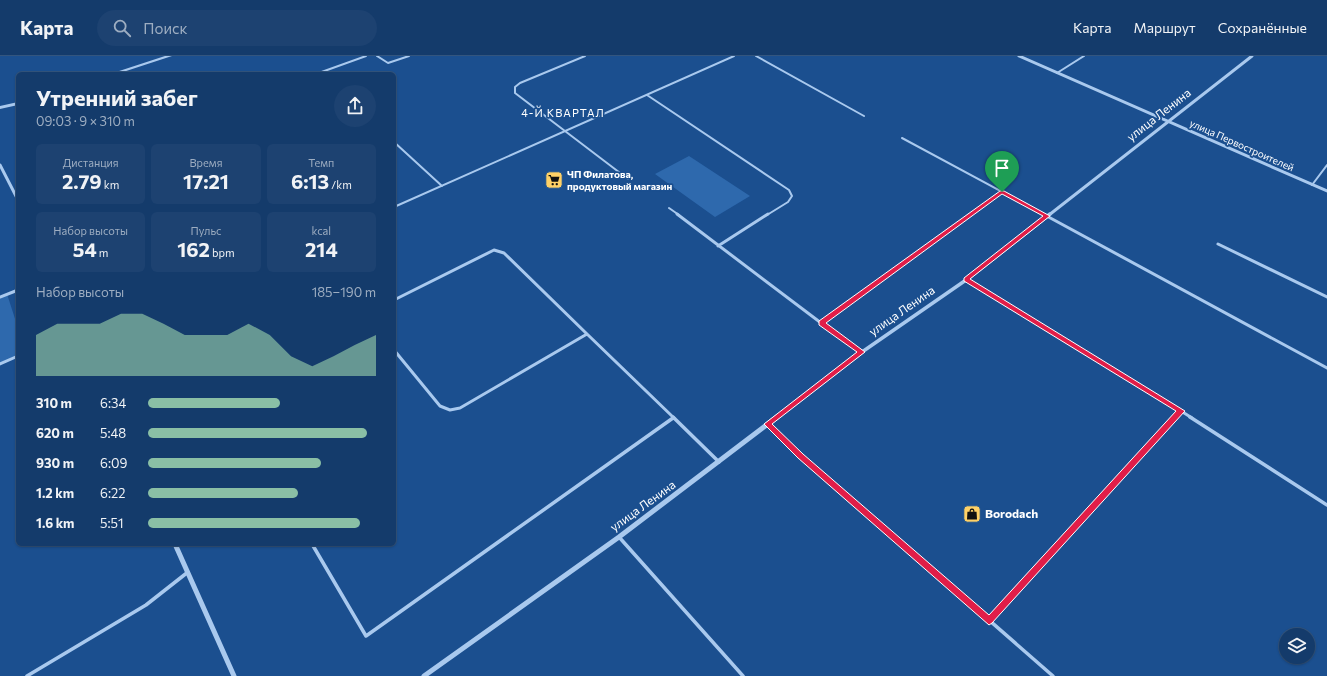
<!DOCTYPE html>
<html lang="ru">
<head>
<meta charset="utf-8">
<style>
	body { margin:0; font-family:Commissioner,sans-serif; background:#1d4271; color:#f1f3f6; height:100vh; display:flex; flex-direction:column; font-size:15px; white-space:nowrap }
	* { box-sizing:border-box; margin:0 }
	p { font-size:13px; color:#9dadc1 }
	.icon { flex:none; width:22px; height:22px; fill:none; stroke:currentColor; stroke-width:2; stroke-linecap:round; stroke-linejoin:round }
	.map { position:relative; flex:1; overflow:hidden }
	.drawer { position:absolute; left:16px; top:16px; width:380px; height:474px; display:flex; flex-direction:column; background:#143b6b; border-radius:6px; box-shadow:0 1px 3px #0004,0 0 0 1px #33557e }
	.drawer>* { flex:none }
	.buttons { position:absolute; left:1279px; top:572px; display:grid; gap:8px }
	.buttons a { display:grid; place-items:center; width:36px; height:36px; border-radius:50%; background:#143b6b; box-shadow:0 1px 3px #0004,0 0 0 1px #33557e; font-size:20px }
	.pin { position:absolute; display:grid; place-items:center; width:34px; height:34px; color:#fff; margin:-41px -17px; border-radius:50% 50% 50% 0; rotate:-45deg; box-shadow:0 0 4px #0007 }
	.pin .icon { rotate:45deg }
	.round { display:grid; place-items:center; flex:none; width:42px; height:42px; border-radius:21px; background:#1d4271 }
	.head { display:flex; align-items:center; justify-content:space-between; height:68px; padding:0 20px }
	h1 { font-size:22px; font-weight:700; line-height:30px }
	.figures { display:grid; grid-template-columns:repeat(3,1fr); gap:6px; height:68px; padding:4px 20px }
	.figures div { display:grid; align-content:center; border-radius:6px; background:#1d4271; text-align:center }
	.figures b { font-size:20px; font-weight:700 }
	.figures small { font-size:11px; font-weight:400 }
	.figures p { font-size:11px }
	.chart { height:112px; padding:8px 20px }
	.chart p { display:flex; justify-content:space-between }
	.chart svg { width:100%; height:72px; margin-top:4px; fill:#8abfa5; opacity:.7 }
	ul { padding:0 20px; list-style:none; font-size:13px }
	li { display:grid; grid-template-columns:64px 48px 1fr; align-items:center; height:30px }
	li i { height:10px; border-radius:5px; background:#8abfa5 }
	header { display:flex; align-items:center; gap:24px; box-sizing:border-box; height:56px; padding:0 20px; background:#143b6b; border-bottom:1px solid #33557e }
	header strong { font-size:19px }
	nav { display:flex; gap:22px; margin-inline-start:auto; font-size:14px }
	.search { width:280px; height:36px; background:#1d4271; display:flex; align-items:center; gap:10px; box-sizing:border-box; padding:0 14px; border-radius:22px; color:#9dadc1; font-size:15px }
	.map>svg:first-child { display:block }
	.green { fill:#2e69ad }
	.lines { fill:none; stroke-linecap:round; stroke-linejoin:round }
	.service-far2 { stroke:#a9c9ee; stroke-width:2 }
	.service-far1 { stroke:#a9c9ee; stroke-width:3 }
	.service { stroke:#a9c9ee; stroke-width:3.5 }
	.minor-far2 { stroke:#a9c9ee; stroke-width:3 }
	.minor-far1 { stroke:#a9c9ee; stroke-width:3.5 }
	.minor { stroke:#a9c9ee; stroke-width:5 }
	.tertiary { fill:#a9c9ee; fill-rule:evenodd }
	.route { fill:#e11d48; stroke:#fff; fill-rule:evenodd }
	.labels { text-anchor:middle; stroke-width:3.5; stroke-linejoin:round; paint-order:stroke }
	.far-street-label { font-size:10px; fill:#fff; stroke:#1b4f8f }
	.far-poi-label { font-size:10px; font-weight:bold; fill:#fff; stroke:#1b4f8f; text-anchor:start }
	.far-neighbourhood-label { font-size:11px; letter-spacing:1px; fill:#fff; stroke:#1b4f8f }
	.street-label { font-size:12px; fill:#fff; stroke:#1b4f8f }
	.poi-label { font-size:12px; font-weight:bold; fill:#fff; stroke:#1b4f8f; text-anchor:start }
</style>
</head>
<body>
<header>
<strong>Карта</strong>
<div class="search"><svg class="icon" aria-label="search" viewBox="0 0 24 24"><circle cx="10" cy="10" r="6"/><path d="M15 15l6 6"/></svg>Поиск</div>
<nav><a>Карта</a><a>Маршрут</a><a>Сохранённые</a></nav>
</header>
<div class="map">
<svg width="1327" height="620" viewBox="0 0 1327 620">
	<rect width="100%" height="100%" fill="#1b4f8f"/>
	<path class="green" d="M689,100L750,140L715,161L655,118Z
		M7,238L18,272V300L0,308V241Z"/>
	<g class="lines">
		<path class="service-far2" d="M377,0L388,7L409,0
			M585,0L520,27L515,31V37L628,123
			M756,0L864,60
			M1057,17L1084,0
			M316,18L366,0
			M647,39L789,134L792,140L788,146L767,159
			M902,82L1045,159
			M394,86L442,130
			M1312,129L1327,109
			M394,151L734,0
			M669,152L679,159
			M970,159L1002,136"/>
		<path class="service-far1" d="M677,158L837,279L862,296
			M1043,158L1327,312
			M1218,188L1327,241
			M718,190L768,158
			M966,224L1181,355L1175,362
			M0,241L18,234
			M394,244L494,194L504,197L587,278L460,352L450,354L440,350L394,294
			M821,267L971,158
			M587,278L674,362
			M0,308L18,300
			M1181,355L1192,362"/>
		<path class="service" d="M673,361L719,406
			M1190,361L1327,449
			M767,368L801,400L1053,620
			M619,481L743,620
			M312,488L366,580L673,362
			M989,565L1175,361
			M27,620L146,549L188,516"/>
		<path class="minor-far2" d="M1019,0L1327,135
			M0,109L18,144
			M1049,159L1252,0"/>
		<path class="minor-far1" d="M776,362L862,296L966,224L1050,158"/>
		<path class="minor" d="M175,488L234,620
			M424,620L619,481L777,361"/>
		<path class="tertiary" d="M165,0H172L117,18H110Z
			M18,46V49L0,53V50Z"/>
	</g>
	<path class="route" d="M1000,135H1004L1050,160L970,223L1185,355L992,567L989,569L798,402L764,368L857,296L819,269V265ZM1002,138L1043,160L964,222V225L1176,355L989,559L803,398L772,368L865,296L826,267Z"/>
	<defs>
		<symbol id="supermarket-square" viewBox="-11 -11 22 22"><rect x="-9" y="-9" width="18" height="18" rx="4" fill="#ffd166" stroke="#1b4f8f"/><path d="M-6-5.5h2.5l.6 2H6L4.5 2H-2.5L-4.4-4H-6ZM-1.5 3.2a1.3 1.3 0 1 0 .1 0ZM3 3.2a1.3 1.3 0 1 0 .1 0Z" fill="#111"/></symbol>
		<symbol id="shop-square" viewBox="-11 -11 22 22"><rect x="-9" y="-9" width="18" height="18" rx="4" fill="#ffd166" stroke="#1b4f8f"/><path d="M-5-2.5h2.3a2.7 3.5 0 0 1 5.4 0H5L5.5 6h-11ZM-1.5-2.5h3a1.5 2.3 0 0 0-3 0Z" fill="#111"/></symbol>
	</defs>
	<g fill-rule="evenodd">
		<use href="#supermarket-square" x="544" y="114" width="20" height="20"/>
		<use href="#shop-square" x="962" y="448" width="20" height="20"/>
	</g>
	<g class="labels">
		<g class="far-street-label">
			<text transform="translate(1242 89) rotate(24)" y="4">улица Первостроителей</text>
		</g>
		<g class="far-poi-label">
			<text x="567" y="122">ЧП Филатова,<tspan x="567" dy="12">продуктовый магазин</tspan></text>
		</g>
		<g class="far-neighbourhood-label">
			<text x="563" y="61">4-Й КВАРТАЛ</text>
		</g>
		<g class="street-label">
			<text transform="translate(1159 59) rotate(-38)" y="4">улица Ленина</text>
			<text transform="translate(902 255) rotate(-35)" y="4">улица Ленина</text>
			<text transform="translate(643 450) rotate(-36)" y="4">улица Ленина</text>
		</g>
		<g class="poi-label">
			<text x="985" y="462">Borodach</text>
		</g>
	</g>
</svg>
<div class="buttons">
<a><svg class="icon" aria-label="layers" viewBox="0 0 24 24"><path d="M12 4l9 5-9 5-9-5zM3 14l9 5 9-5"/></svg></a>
</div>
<div class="pin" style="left:1002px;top:136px;background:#1e9e55"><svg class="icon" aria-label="arrive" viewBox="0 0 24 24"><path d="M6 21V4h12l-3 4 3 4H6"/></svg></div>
<section class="drawer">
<div class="head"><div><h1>Утренний забег</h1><p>09:03 · 9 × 310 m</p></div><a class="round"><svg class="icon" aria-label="share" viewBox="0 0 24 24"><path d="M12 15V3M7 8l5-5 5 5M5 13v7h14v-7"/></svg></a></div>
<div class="figures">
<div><p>Дистанция</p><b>2.79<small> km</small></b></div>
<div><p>Время</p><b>17:21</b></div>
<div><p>Темп</p><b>6:13<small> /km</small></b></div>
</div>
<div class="figures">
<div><p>Набор высоты</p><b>54<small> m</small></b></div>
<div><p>Пульс</p><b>162<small> bpm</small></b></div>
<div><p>kcal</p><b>214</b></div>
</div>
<div class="chart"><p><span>Набор высоты</span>185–190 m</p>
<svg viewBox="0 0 160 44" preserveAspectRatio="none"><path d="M0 44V19L10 12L20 12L30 12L40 6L50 6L60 12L70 19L80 19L90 19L100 12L110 19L120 32L130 38L140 32L150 25L160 19V44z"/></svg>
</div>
<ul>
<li><b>310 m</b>6:34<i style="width:58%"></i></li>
<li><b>620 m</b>5:48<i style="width:96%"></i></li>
<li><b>930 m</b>6:09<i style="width:76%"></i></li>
<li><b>1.2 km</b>6:22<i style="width:66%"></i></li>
<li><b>1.6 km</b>5:51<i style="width:93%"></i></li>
</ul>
</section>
</div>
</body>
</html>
